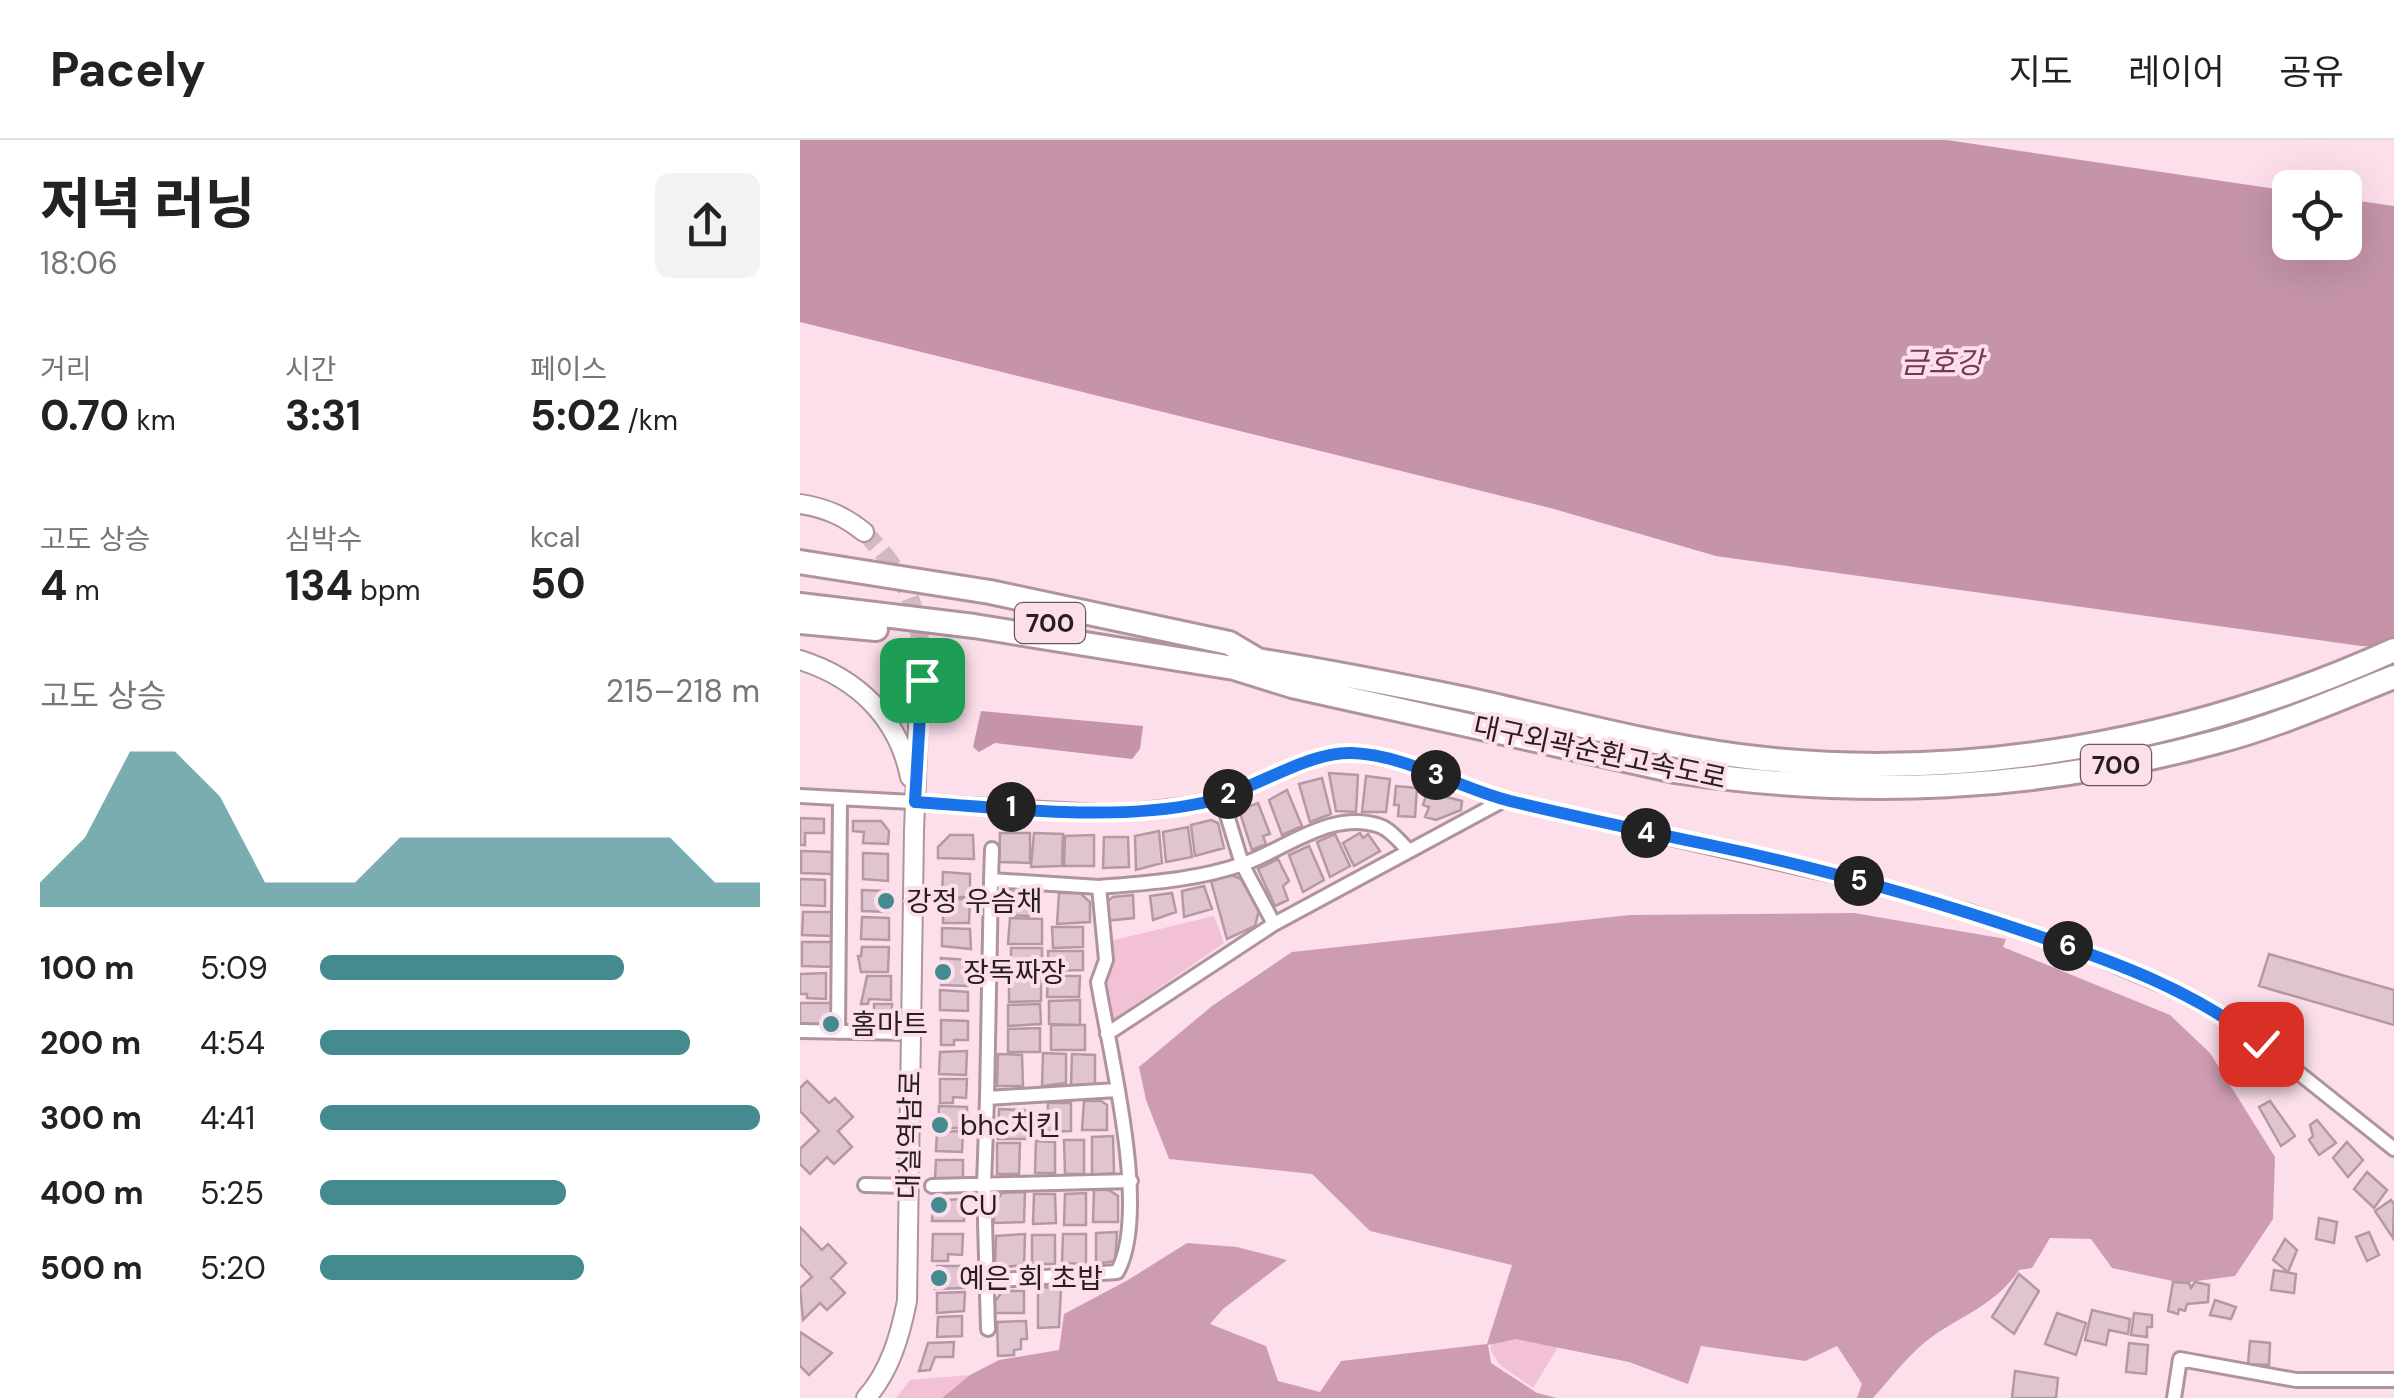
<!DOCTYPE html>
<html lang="ko">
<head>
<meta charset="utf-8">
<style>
	body { margin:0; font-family:"DM Sans","Noto Sans KR",sans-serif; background:#f2f2f2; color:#222; height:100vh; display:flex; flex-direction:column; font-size:38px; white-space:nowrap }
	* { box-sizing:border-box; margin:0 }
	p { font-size:32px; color:#767676 }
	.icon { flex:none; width:55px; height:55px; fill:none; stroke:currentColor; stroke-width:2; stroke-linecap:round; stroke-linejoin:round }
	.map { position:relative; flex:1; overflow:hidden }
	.details { display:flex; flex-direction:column; background:#fff; width:800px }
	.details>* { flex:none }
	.buttons { position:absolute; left:1472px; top:30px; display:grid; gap:20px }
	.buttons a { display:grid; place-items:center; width:90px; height:90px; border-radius:15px; background:#fff; box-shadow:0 10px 40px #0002; font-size:50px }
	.pin { position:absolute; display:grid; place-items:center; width:85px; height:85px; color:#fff; margin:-42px; border-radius:20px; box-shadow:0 5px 15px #0006 }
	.km { position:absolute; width:50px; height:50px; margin:-25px; border-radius:50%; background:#222; color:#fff; font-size:28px; line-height:50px; text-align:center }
	.round { display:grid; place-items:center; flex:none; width:105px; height:105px; border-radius:15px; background:#f2f2f2 }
	.overview { display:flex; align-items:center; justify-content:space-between; height:170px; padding:0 40px }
	h1 { font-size:55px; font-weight:700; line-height:75px }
	.stats { display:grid; grid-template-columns:repeat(3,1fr); gap:15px; height:170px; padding:10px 40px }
	.stats div { display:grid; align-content:center }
	.stats b { font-size:42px; font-weight:700 }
	.stats small { font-size:28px; font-weight:400 }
	.stats p { font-size:28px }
	.chart { height:280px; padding:20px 40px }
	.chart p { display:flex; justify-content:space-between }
	.chart svg { width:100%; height:180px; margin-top:10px; fill:#438b8f; opacity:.7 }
	ul { padding:0 40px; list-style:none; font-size:32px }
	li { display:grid; grid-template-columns:160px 120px 1fr; align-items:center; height:75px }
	li i { height:25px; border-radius:12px; background:#438b8f }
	header { display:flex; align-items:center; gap:60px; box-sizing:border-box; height:140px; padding:0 50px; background:#fff; border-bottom:2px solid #e0e0e0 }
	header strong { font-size:48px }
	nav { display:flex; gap:55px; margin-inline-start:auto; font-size:35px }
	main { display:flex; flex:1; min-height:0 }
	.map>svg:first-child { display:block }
	.green { fill:#f3c1d6 }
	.forest { fill:#ce9cb2 }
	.water { fill:#c594a9 }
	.building { fill:#e0c4cf; stroke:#b499a4; stroke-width:2.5 }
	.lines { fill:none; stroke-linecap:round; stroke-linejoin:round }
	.secondary-tunnel { stroke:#d2b8c3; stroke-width:18; stroke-dasharray:18 9; stroke-linecap:butt }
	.street-casing { stroke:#af949f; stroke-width:18 }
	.secondary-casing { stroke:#af949f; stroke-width:22 }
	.highway-casing { stroke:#af949f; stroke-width:28 }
	.street { stroke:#fff; stroke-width:12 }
	.secondary { stroke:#fff; stroke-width:18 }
	.highway { stroke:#fff; stroke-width:22 }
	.route-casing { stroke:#fff; stroke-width:20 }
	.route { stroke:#1a73e8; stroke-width:12 }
	.poi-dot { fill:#438b8f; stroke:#fcdfeb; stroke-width:4 }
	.labels { text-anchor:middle; stroke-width:8; stroke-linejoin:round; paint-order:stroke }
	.shield { fill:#fcdfeb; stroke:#68585e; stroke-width:2.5 }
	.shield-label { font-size:25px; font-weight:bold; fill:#281e22 }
	.street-label { font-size:28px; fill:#281e22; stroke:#fcdfeb }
	.poi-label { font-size:28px; fill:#281e22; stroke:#fcdfeb; text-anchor:start }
	.water-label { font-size:30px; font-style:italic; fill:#753756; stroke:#fcdfeb }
</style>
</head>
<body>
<header>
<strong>Pacely</strong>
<nav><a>지도</a><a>레이어</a><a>공유</a></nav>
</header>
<main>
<section class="details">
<div class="overview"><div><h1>저녁 러닝</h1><p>18:06</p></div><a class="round"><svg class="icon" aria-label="share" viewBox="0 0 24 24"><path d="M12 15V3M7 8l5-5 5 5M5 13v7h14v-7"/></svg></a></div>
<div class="stats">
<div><p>거리</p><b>0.70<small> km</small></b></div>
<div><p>시간</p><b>3:31</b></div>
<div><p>페이스</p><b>5:02<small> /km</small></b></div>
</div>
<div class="stats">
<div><p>고도 상승</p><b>4<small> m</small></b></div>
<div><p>심박수</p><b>134<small> bpm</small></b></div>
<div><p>kcal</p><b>50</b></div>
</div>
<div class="chart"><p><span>고도 상승</span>215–218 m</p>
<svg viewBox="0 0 160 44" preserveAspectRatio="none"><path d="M0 44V38L10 27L20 6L30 6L40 17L50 38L60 38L70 38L80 27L90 27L100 27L110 27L120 27L130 27L140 27L150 38L160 38V44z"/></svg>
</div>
<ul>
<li><b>100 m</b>5:09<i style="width:69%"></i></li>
<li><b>200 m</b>4:54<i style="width:84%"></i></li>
<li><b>300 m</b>4:41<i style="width:100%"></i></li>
<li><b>400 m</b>5:25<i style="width:56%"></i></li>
<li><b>500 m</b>5:20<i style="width:60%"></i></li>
</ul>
</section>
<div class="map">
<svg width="1594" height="1258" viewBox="0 0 1594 1258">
	<rect width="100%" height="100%" fill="#fcdfeb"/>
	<path class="green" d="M414,776L424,803L314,879L305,840L306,802Z
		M699,1187L758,1207L733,1248L700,1225L690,1209Z
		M170,1235L142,1258H96L110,1240Z"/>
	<path class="forest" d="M1054,773L1206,799L1203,807L1370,875L1410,913L1475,1017L1473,1079L1435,1136L1382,1143L1312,1128L1291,1099L1250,1098L1232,1128L1219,1130C1197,1163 1165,1174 1133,1196C1111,1211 1091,1238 1073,1258H1057L1062,1244L1037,1206L1005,1221L901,1206L888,1244L829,1222L716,1199L688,1205L691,1223L737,1253L757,1258H142L170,1235L199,1220L259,1210L264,1174L328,1140L387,1103L437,1107L487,1120L423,1169L410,1184L466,1206L478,1241L520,1252L541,1221L687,1204L712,1125L570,1091L512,1034L369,1019L346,960L339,927L412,866L492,812L830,775Z"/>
	<path class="water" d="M0,0H1147L1490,51V102H1545V59L1594,66V507L1561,506L916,416L754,369L0,182Z
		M181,571L343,586L340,609L332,619L195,603L179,612L173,607Z"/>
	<path class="building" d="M529,633L558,635L556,672L536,671Z
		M566,636L590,639L586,672H562Z
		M522,638L531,674L510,682L499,644Z
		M596,646L617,648L615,677L598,676L599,665H594Z
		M487,650L502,686L482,695L469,660Z
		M627,652L662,661L661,670L636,680L625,677L629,667L623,665Z
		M458,663L470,694L463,696L466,704L452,710L439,670Z
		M0,678L24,679V693H5V705H0Z
		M411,680L418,683L424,708L395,716L391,685Z
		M53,681H81L89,691L88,704L63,703L64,692L53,691Z
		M388,687L392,717L366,722L363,692Z
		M359,691L362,723L336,730L335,696Z
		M200,693H230V723L199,722Z
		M234,693L263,694L262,726L231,727Z
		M560,693L563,698L568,694L580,711L554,726L543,703Z
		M535,694L550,726L530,737L517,702Z
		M150,695H173L174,719L138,718V707Z
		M294,695V726H264L265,696Z
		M304,697H328L329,727L303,728Z
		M509,706L524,740L503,752L489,715Z
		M1,711L32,712V734L1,733Z
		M63,713L88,714V741L63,739Z
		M478,719L489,741L483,746L488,760L475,766L458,729Z
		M143,732L170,734V757H142Z
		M431,735L441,739L459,770L455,786L427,799L411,741Z
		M0,739L25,740V766L0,765Z
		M404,746L412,769L384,777L382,751Z
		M62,750L88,751V772L62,771Z
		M230,751L229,776L197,775V759L206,752Z
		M259,753H280L290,762V782L257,784Z
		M372,753L376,772L353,780L350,756Z
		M333,755L334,778L304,781L305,763L313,757Z
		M143,759H170L169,783H143Z
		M3,772H34L33,796L2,795Z
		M62,777L89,778V800L61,799Z
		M210,778L242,779V804H208Z
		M252,787H283V807L253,808Z
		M142,788L170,789L171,809L142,806Z
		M2,802H34L33,827L2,826Z
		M62,807H89L88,832H61L58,816H61Z
		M211,808H242V836L211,837Z
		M248,811H283V830L249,831Z
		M1469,814L1594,850V885L1459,846Z
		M141,818L168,820V846L141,845Z
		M26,833V859L7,858V854H0V834Z
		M67,836H91V860L69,859L68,864H61Z
		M248,836H280L279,857H247Z
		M209,840H241V861L209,862Z
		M140,850L168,852V871L140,870Z
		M280,860V885L249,884V861Z
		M0,863H34V885L0,887Z
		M74,864H92V884L87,888H57V875H74Z
		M240,864L241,884L208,886V865Z
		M141,880L168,881V900H154V905H141Z
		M251,885H285V910H251Z
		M240,888V912H208V889Z
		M167,911L166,935L139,934L140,912Z
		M243,913L266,914V943L242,946Z
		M198,914L222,915L223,946H197Z
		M272,914L295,915V944L271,945Z
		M140,939H167L166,958L153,957V963H140Z
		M7,941L29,963L35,958L53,977L38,991L52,1007L34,1024L27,1017L10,1034L0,1024V1009L19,991L0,971V948Z
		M284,961H301L307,965V990H282Z
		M1470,961L1495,996L1481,1006L1459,967Z
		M248,963H271V991L247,992Z
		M139,966L167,967V988H138Z
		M199,969L225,970L227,999H198Z
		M1517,980L1536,1003L1519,1015L1509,1000L1513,996L1510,985Z
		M163,991L162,1012L136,1011L137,992Z
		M313,996L314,1033L292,1035V997Z
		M264,1000H284V1034H265Z
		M236,1001L255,1002V1033H235Z
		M1547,1002L1563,1020L1548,1037L1533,1018Z
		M197,1003H220L219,1034H197Z
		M136,1020H163V1039H135Z
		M1567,1032L1587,1050L1574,1068L1554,1049Z
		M294,1050H309L318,1056V1082H293Z
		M225,1052L224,1082L194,1083V1065L202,1053Z
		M286,1053V1085H264L265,1054Z
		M234,1054H255L256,1083L233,1084Z
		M164,1059V1081H132L133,1064L140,1060Z
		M1591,1060L1594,1064L1593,1098L1575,1071Z
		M1519,1078L1537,1082L1534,1103L1516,1099Z
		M0,1087L22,1110L28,1104L46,1123L31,1138L45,1153L27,1170L20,1163L3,1180L0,1148L12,1137L0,1124Z
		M317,1092L315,1121L296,1124V1093Z
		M1569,1092L1579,1115L1567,1121L1556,1097Z
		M133,1094H163L162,1115L148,1114V1121H132Z
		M225,1094L224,1125L195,1128L196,1096Z
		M263,1094H286V1124L262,1123Z
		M232,1095H255V1124H232Z
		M1485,1099L1497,1110L1488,1132L1473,1120Z
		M137,1126H165L164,1148L135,1149Z
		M1474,1130L1496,1134L1494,1153L1471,1150Z
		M1219,1134L1239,1151L1214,1194L1192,1177Z
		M1373,1142L1389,1143L1391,1148L1395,1142L1409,1145L1408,1162L1387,1164L1385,1171L1379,1169L1378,1174L1368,1171Z
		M238,1147L261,1148L259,1187L238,1188Z
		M203,1151H224V1173H195V1161Z
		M165,1152L164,1171L137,1173V1153Z
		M1415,1160L1436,1167L1431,1179L1410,1175Z
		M1292,1170L1330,1179L1328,1194L1309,1190L1306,1205L1285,1200Z
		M1257,1173L1286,1183L1276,1215L1245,1204Z
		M1334,1173L1352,1175V1187H1347V1197L1331,1195Z
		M162,1176V1196L137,1197L138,1177Z
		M226,1181L227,1199H221V1209L214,1210V1215L198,1216L197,1182Z
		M0,1192L32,1213L9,1235L0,1226Z
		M1450,1201L1470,1203L1469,1225L1448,1224Z
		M154,1202L153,1217H135L130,1230L119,1231L128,1203Z
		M1329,1203L1348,1205L1346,1234L1326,1232Z
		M1215,1231L1258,1238L1256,1258H1212Z"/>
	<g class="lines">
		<path class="secondary-tunnel" d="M64,392C99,428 116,456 121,508"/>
		<defs>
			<path id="street" d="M0,656L319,673L403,663L516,619L551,612L597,621L704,660L1054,740L1170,772L1283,812L1374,850L1440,886L1594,1009
				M427,675L442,724L474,784
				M191,740L192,709
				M0,891L111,893
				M38,892L40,659
				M307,894L474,784L704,660
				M187,958L191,740L299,747
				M65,1045L108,1046
				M132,1046L331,1041
				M186,1141L317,1132C351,1073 309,910 298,842L306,820L299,747C347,743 397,740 443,724C486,709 532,669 580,686C591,690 601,703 609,711
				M188,1189L184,1045L187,958L317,950
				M1374,1258L1380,1219L1496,1240H1594"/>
			<path id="secondary" d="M0,364C26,368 44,376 64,392
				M0,520C57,538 98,577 110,637
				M66,1258C90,1231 100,1196 107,1161L114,691L121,508"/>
			<path id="highway" d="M0,422L190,452L429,503L456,519
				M0,465L174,486L434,528L492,546L875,631C1060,659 1235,651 1416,602C1477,586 1536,560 1594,537
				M0,482L76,489
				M443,518C517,529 592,544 666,559C757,579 847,604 939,616C1159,645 1393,601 1594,510"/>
		</defs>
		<use href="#street" class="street-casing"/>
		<use href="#secondary" class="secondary-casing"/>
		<use href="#highway" class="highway-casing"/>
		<use href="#street" class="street"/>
		<use href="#secondary" class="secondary"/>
		<use href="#highway" class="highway"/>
	</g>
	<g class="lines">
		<defs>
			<path id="route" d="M122,540L115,662C207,668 312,682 402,663C448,653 507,611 552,613C607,615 658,648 710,661C777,677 843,691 910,705C1021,728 1130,759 1238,796C1315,822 1397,852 1461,904"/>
		</defs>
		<use href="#route" class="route-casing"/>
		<use href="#route" class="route"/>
	</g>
	<g class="poi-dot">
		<circle cx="86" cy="761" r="10"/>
		<circle cx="143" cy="832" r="10"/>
		<circle cx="31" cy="884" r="10"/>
		<circle cx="140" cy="985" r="10"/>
		<circle cx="139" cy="1065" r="10"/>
		<circle cx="139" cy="1138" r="10"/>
	</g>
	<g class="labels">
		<g class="shield">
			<rect x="215" y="463" width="70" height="40" rx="8"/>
			<rect x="1281" y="605" width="70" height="40" rx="8"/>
		</g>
		<g class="shield-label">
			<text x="250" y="492">700</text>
			<text x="1316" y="634">700</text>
		</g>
		<g class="street-label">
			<text transform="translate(800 612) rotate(12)" y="10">대구외곽순환고속도로</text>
			<text transform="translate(109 995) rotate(-89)" y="10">대실역남로</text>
		</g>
		<g class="poi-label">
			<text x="106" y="771">강정 우슴채</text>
			<text x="163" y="842">장독짜장</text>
			<text x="51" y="894">홈마트</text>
			<text x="160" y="995">bhc치킨</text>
			<text x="159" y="1075">CU</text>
			<text x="159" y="1148">예은 회 초밥</text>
		</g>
		<g class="water-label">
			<text x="1142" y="233">금호강</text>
		</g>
	</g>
</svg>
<div class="buttons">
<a><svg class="icon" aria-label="locate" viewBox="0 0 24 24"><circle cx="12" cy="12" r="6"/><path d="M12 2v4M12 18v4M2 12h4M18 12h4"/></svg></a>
</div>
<div class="pin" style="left:122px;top:540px;background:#1e9e55"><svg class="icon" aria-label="arrive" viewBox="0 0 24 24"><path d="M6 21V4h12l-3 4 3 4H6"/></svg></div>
<div class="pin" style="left:1461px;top:904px;background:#d93025"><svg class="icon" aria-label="check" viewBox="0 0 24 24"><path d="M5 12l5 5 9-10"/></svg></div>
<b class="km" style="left:211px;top:667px">1</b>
<b class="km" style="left:428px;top:654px">2</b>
<b class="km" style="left:636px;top:635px">3</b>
<b class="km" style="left:846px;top:693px">4</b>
<b class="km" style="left:1059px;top:741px">5</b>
<b class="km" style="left:1268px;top:806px">6</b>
</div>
</main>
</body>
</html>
